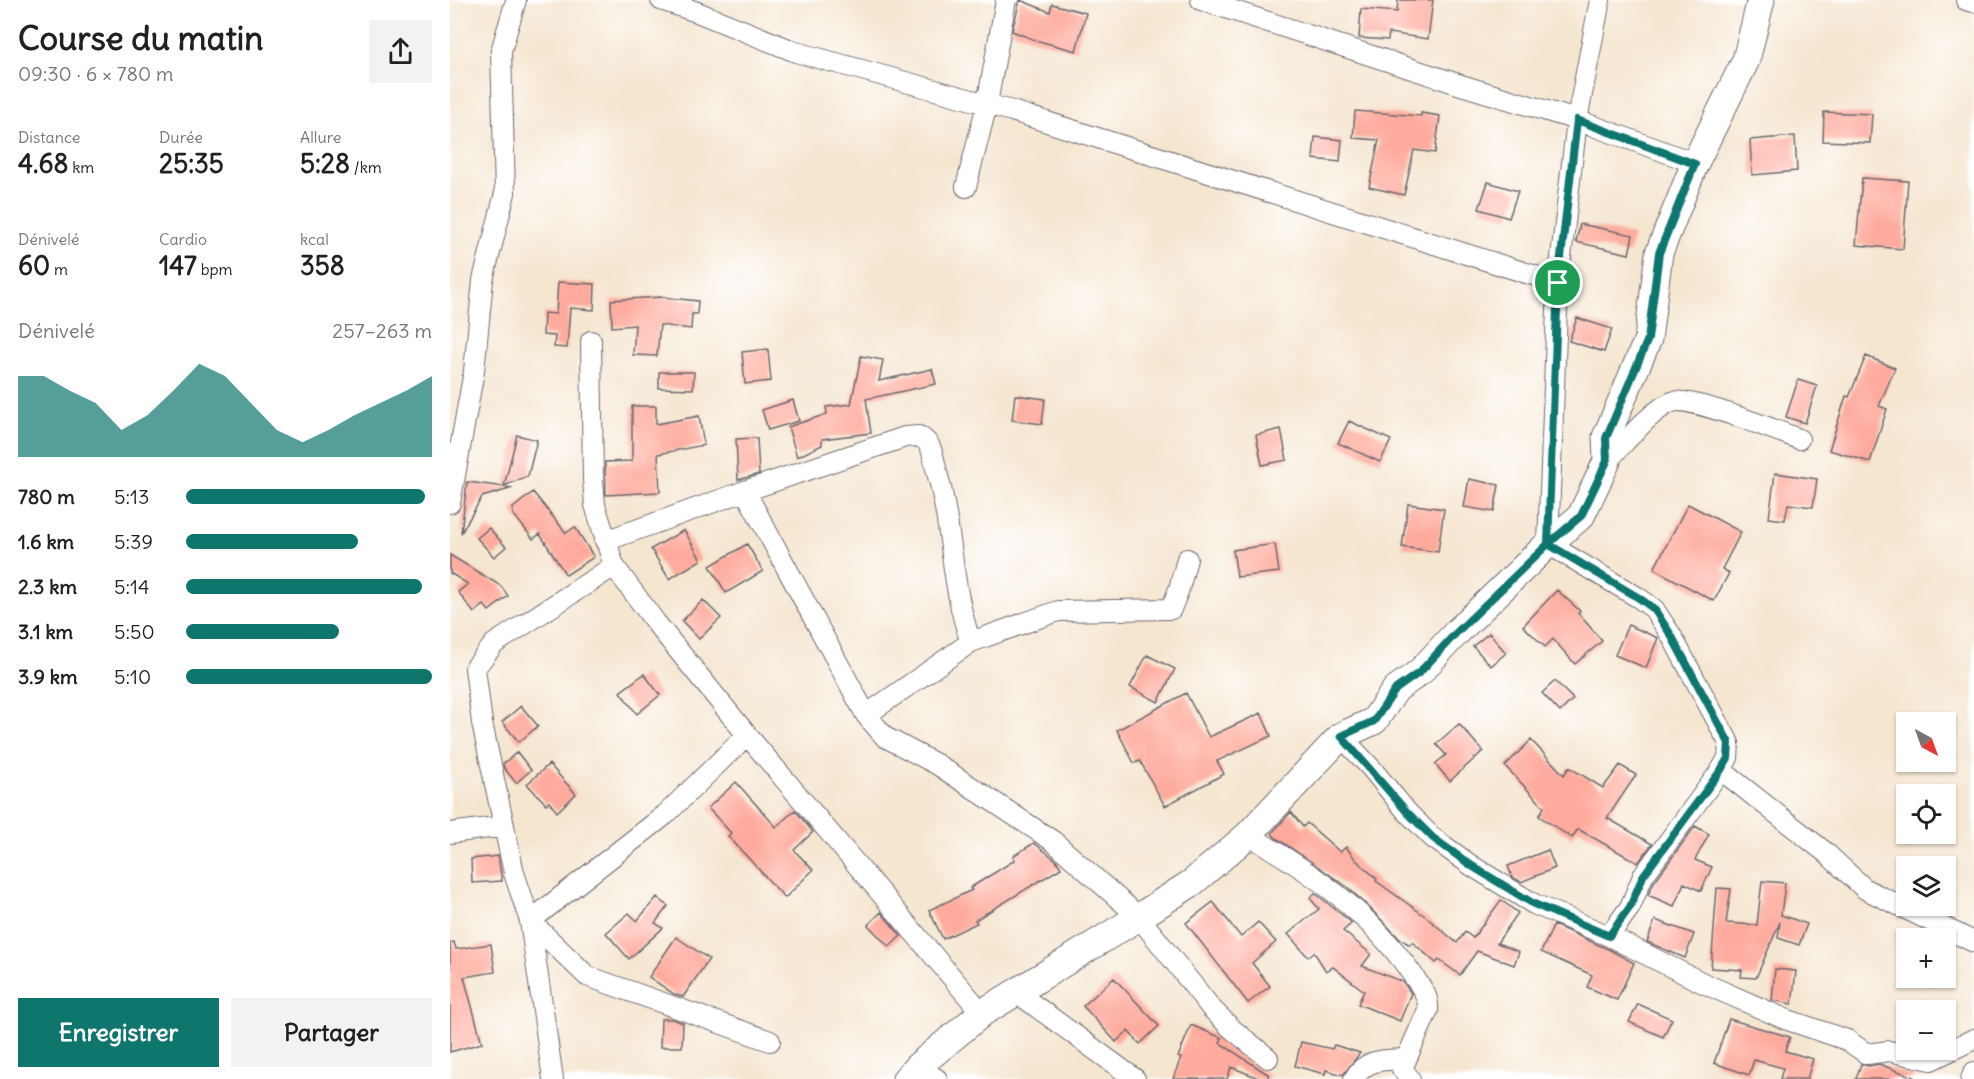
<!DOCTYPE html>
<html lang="fr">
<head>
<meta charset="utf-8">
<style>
	body { margin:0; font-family:Delius,sans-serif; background:#f2f2f2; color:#202124; height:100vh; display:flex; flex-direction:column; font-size:22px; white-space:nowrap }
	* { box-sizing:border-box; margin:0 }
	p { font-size:20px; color:#757577 }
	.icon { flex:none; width:33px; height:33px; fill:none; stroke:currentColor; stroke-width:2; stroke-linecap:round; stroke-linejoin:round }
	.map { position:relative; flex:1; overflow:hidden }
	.panel { display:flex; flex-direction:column; background:#fff; width:450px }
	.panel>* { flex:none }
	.needle { width:39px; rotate:139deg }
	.buttons { position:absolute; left:1446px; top:712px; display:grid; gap:12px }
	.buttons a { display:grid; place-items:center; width:60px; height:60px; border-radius:0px; background:#fff; box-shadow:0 2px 4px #0004; font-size:30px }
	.pin { position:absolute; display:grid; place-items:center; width:51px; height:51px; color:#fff; margin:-26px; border:3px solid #fff; border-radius:50%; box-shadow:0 2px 6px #0007 }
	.round { display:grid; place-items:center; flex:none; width:63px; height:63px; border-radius:0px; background:#f2f2f2 }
	.head { display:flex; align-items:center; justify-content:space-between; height:102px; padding:0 18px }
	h1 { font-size:33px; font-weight:700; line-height:45px }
	.stats { display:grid; grid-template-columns:repeat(3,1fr); gap:9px; height:102px; padding:6px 18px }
	.stats div { display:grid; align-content:center }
	.stats b { font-size:26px; font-weight:700 }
	.stats small { font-size:16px; font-weight:400 }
	.stats p { font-size:16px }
	.chart { height:168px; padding:12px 18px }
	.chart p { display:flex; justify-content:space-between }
	.chart svg { width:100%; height:108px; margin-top:6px; fill:#0f766e; opacity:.7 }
	.action { display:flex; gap:12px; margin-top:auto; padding:12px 18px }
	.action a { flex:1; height:69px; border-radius:0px; background:#0f766e; color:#fff; font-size:24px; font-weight:700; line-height:69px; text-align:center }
	.action a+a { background:#f2f2f2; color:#202124 }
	ul { padding:0 18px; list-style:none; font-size:20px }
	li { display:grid; grid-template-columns:96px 72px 1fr; align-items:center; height:45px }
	li i { height:15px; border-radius:8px; background:#0f766e }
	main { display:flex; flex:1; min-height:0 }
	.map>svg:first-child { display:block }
	.building { fill:#feab9d }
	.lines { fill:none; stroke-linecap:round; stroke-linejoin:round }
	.street-casing { stroke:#6c676f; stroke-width:22 }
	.secondary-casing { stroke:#6c676f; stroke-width:29 }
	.street { stroke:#fff; stroke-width:20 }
	.secondary { stroke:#fff; stroke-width:27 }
	.route-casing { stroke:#fff; stroke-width:12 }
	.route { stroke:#0f766e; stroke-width:8 }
</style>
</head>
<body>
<main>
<section class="panel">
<div class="head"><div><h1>Course du matin</h1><p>09:30 · 6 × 780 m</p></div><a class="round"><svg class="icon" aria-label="share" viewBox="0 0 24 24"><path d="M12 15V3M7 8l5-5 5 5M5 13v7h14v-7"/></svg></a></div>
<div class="stats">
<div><p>Distance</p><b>4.68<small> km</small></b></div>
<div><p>Durée</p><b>25:35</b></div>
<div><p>Allure</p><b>5:28<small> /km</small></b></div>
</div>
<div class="stats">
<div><p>Dénivelé</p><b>60<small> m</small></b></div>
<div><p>Cardio</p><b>147<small> bpm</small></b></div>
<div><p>kcal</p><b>358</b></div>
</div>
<div class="chart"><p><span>Dénivelé</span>257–263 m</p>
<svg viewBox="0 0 160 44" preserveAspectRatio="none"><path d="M0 44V11L10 11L20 17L30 22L40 33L50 27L60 17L70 6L80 11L90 22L100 33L110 38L120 33L130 27L140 22L150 17L160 11V44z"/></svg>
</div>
<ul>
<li><b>780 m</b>5:13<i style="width:97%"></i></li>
<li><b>1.6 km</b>5:39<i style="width:70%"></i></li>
<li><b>2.3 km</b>5:14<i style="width:96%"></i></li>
<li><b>3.1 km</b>5:50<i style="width:62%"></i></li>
<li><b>3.9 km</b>5:10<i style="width:100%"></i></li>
</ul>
<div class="action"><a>Enregistrer</a><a>Partager</a></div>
</section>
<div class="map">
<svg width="1524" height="1079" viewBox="0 0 1524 1079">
	<rect width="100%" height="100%" fill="#fff"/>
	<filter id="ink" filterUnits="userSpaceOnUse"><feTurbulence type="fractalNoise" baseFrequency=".0167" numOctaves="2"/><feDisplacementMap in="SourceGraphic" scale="12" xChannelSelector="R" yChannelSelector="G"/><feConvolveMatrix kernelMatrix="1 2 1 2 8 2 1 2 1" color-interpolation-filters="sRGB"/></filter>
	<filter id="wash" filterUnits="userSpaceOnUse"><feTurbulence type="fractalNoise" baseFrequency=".008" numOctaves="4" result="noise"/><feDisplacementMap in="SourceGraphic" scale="24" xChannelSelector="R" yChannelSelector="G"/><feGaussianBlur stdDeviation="1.35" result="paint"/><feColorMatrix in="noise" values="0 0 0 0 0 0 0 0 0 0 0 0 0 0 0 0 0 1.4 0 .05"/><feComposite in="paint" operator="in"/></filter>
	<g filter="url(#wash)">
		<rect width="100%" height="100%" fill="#f5e6d0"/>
		<g id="blocks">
			<path class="building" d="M570,0L600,12L602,4L636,13L626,51L585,40L562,31Z
				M948,0H983L978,39L939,33L938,40L909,38L911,9L947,12Z
				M905,111L971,116V113L990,116L985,153L964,150L954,195L919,187L929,140L903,138Z
				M1374,112L1422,114L1420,143L1373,141Z
				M1345,136L1347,171L1302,175L1300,140Z
				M865,137L892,140L890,162L863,159Z
				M1412,178L1458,181L1453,249L1406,245Z
				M1038,182L1068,191L1059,218L1029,209Z
				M1130,224L1183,235L1179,254L1126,242Z
				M108,282L145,284L144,310L120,308L117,348L104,347L105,336L93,335L94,313L106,314Z
				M211,297L248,301L247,314H242L241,329L210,325L207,356L183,355L185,325L162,327L161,300Z
				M1127,318L1162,329L1154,352L1119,341Z
				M318,349L321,381L295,384L292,352Z
				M411,356L433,360L429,381L482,369L486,384L416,399L421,433L372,439V445L347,457L338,427L377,414L376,407L401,404Z
				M1416,356L1445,368L1429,406L1437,409L1420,462L1379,450L1396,396L1399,397Z
				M209,372H244L243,389L209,388Z
				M1348,380L1367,386L1355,423L1336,417Z
				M565,395L595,399L592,424L562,420Z
				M343,400L349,421L318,430L312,410Z
				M182,406H206V424L249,416L254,445L208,454L210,492L156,495L155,462L182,461Z
				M899,421L941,440L930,462L888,443Z
				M831,429L837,460L812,465L806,435Z
				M67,435L87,440L78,476L54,486Z
				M307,438L309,474L288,480L286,439Z
				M1325,473L1367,479L1363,507L1338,504L1335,520L1319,518Z
				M1019,479L1049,485L1044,512L1014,507Z
				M17,482L63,488L32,497L11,533Z
				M83,492L116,533L125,527L144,557L116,575L90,534L83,539L63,514V508Z
				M958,504L994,509L988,552L952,547Z
				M1238,504L1291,532L1272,569L1279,573L1264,601L1204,569Z
				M39,528L56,547L44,557L27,538Z
				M234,530L251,560L219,579L201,549Z
				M297,544L313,571L276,593L260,566Z
				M825,544L829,572L787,577L783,550Z
				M0,555L51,586L58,596L39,611L34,605L24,613L8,592L18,584L0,573Z
				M1107,590L1130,611L1128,613L1152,641L1125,664L1103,639L1095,647L1073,626Z
				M253,600L271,618L249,639L232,621Z
				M1178,625L1208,638L1196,668L1165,655Z
				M1039,633L1056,653L1041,666L1023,646Z
				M697,655L725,669L708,702L680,687Z
				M194,674L210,695L187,714L170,692Z
				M1105,681L1123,699L1110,712L1092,693Z
				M736,693L759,737L811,713L821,736L767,761L774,774L715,806L690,761L684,763L667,730Z
				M71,706L88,726L69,742L52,722Z
				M1009,724L1033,751L1000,781L985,764L996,755L986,744Z
				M1081,740L1114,775L1119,767L1153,788L1170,765L1186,775L1157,818L1202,844L1188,863L1128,829L1122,838L1089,816L1094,807L1055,766Z
				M67,752L81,770L66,783L54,768L53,764Z
				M99,764L126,794L107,812L99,802L96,804L77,784Z
				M286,782L326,827L345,810L363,832L344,850L363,870L335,898L278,836L281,833L258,808Z
				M841,812L853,827L857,823L890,852L896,847L906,860L927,879L926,881L975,916L1007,943L1015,932L1023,938L1051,900L1068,913L1047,943L1069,952L1064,965L1027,951L1010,975L989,960L986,963L962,942L960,945L949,938L917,905L896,886L825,837L822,833Z
				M1245,826L1259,834L1245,860L1262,867L1251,891L1234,883L1224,906L1198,895L1204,882Z
				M584,843L606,860L611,868L525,920L527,923L493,939L479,910L522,890L520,888L565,860L563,856Z
				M1098,850L1105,868L1071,882L1062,877L1058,866Z
				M48,856L52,881L22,883L21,859Z
				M1312,881L1335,883L1331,915L1357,924L1349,945L1328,938L1330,922L1306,978L1291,977L1292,970L1261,968L1267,888L1281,889L1276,923L1307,925Z
				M865,893L902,923L893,931L921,954L912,966L953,982L961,993L950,1021L908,1004L914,991L883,967L876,971L864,952L858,957L838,934L869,909L860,898Z
				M207,897L218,906L205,923L213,928L179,959L156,933L179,913L187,921Z
				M763,902L791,937L808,922L826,942L802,963L820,986L798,1003L736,923Z
				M431,912L451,936L439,947L418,925Z
				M1205,920L1244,934L1235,958L1197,942Z
				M1104,925L1160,950L1184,963L1167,1000L1137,987L1142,975L1091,952Z
				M226,937L259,959L233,997L224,994L199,977Z
				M4,942L6,949L41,944L45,972L14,977L32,1043L0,1052V943Z
				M1325,969L1346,971L1342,1004L1322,1000Z
				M664,978L709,1026L690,1044L678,1031L666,1042L633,1006Z
				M1188,1004L1222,1019L1213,1037L1179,1022Z
				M211,1019H223L233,1023L232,1047H210Z
				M1279,1019L1340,1037L1335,1051L1363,1059L1357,1079H1330L1333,1068L1304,1060L1299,1075L1264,1063Z
				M741,1025L772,1038L770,1043L819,1075L816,1079H811L781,1067L777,1079H723L731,1058L728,1057Z
				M851,1042L882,1049L884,1045L910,1053L893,1075L876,1070L875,1074L845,1066Z
				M1411,1064L1419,1066L1429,1064L1464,1077V1079H1406Z"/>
		</g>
	</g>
	<g filter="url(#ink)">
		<use href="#blocks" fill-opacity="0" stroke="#6c676f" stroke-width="1.5"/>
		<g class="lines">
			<defs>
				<path id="street" d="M211,0L247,12L346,52L562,111L1108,283
					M751,0L1011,85L1127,120L1245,163
					M1150,0L1127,120L1108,283L1098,544L1189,598L1204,609L1221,635L1279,743L1278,758L1271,770L1193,876L1180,907L1159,936
					M1516,0L1524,2
					M516,187L537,104L556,0
					M141,341L143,480L145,505L164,566L206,623L297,735L532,1013
					M1157,461C1173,445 1201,410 1222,402C1238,396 1328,431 1349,439
					M295,491L416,715L435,737L488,765L603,841L689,917L761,1008L782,1029L818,1058
					M0,503L24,371L33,280L55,193L51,51L66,0
					M155,541L295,491L455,437L469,436C472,438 477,441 479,445C484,453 485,467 488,476C503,530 501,589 521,642L416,715
					M521,642L608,611L721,609L729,589L737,559
					M297,735L215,815L80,921L137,976L320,1041
					M891,736L921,768L957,812L983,838L1022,866L1084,904L1159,936L1253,983L1335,1019L1397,1040L1417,1054L1439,1051L1481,1060L1524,1039
					M1271,770L1375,852L1415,889L1524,942
					M0,833L54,826
					M798,835C861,871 921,914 962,974C970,986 979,995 978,1010L952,1069L960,1079
					M566,992L685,1079
					M467,1067L487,1079
					M103,1079L80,921L64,873L54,826L32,723L25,668L44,644L164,566
					M904,1079C915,1059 933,1060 954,1059
					M1521,1079L1524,1072"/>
				<path id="secondary" d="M456,1079L467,1067L532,1013L689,917L743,882L798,835L891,736L924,721L946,689L970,672L1006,633L1098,544L1131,516L1157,461L1156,437L1198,339L1209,253L1245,163L1296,60L1311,0"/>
			</defs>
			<use href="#street" class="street-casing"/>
			<use href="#secondary" class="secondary-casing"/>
			<use href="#street" class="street"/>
			<use href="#secondary" class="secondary"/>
		</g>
	</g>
	<g class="lines" filter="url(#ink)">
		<defs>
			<path id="route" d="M1108,283L1098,544L1006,633L970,672L946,689L924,721L891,736L957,812L983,838L1022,866L1084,904L1159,936L1180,907L1193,876L1271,770L1278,758L1279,743L1221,635L1204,609L1189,598L1098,544L1131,516L1157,461L1156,438L1198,339L1209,253L1245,164L1127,120L1108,283"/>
		</defs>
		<use href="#route" class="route-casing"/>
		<use href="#route" class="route"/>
	</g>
</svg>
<div class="buttons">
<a><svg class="needle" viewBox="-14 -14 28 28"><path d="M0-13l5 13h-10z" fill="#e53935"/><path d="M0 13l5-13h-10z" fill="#757577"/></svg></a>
<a><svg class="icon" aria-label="locate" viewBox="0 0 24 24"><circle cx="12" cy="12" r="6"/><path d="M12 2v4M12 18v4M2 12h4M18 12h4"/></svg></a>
<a><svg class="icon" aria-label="layers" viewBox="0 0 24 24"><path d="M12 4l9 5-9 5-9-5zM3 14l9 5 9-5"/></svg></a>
<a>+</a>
<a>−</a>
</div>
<div class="pin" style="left:1108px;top:283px;background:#1e9e55"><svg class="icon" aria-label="arrive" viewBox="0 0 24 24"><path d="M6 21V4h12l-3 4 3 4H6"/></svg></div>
</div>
</main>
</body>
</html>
